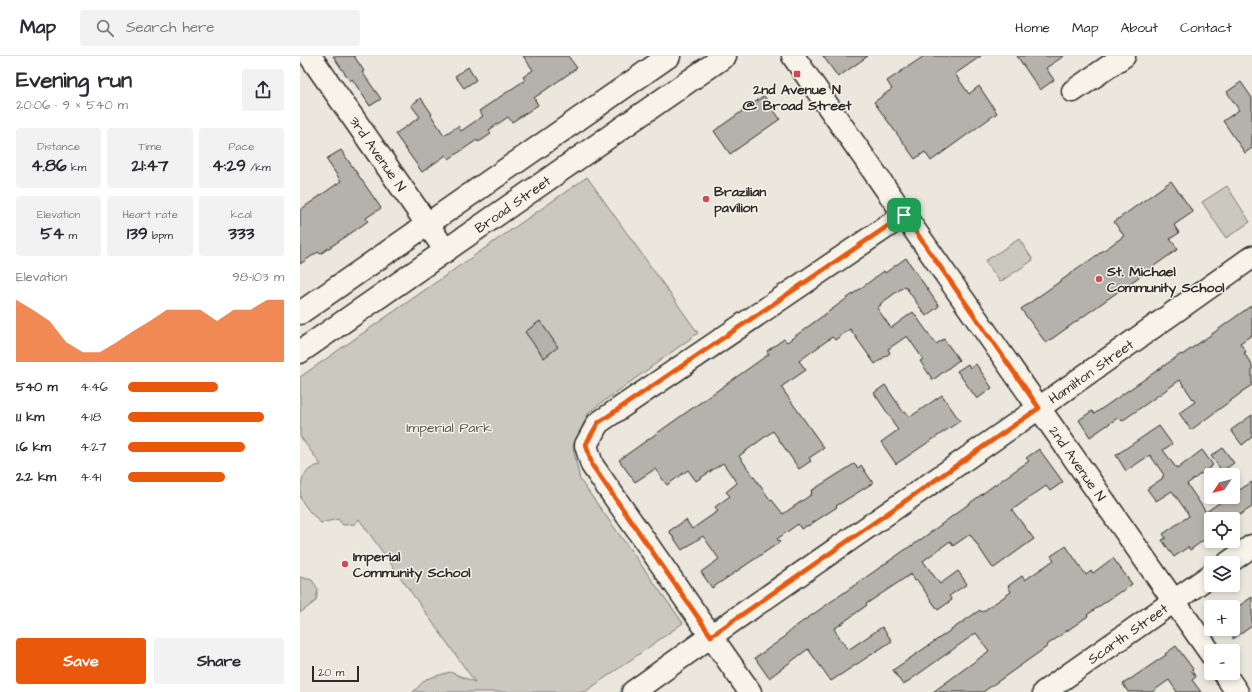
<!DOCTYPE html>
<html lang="en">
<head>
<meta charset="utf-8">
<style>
	body { margin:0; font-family:"Architects Daughter",sans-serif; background:#f2f2f3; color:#2b2b33; height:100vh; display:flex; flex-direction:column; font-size:15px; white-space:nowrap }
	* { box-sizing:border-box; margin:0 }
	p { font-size:13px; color:#7c7c81 }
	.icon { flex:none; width:22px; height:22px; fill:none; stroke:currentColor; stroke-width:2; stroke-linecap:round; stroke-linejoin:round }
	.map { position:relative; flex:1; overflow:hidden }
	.side { display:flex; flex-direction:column; background:#fff; width:300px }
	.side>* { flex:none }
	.needle { width:26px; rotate:235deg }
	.fabs { position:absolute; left:904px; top:412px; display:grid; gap:8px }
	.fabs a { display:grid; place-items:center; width:36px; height:36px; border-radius:4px; background:#fff; box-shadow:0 2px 6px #0003; font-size:20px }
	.scale { position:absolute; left:12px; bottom:10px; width:47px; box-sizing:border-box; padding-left:4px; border:2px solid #2b2b2b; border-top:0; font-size:11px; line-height:14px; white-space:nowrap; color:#2b2b2b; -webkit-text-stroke:3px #f7f3e8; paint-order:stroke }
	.pin { position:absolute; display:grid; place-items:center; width:34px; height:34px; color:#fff; margin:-17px; border-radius:8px; box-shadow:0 2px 6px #0006 }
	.round { display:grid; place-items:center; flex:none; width:42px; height:42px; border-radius:4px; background:#f2f2f3 }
	.overview { display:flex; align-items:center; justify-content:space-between; height:68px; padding:0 16px }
	h1 { font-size:22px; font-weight:800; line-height:30px }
	.stats { display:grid; grid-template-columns:repeat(3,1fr); gap:6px; height:68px; padding:4px 16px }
	.stats div { display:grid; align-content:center; border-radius:4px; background:#f2f2f3; text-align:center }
	.stats b { font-size:17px; font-weight:800 }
	.stats small { font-size:11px; font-weight:400 }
	.stats p { font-size:11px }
	.chart { height:112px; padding:8px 16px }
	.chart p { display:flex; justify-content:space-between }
	.chart svg { width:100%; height:72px; margin-top:4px; fill:#ea580c; opacity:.7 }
	.action { display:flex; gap:8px; margin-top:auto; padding:8px 16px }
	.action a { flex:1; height:46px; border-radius:4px; background:#ea580c; color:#fff; font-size:16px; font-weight:800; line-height:46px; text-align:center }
	.action a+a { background:#f2f2f3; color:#2b2b33 }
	ul { padding:0 16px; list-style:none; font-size:13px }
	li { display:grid; grid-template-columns:64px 48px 1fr; align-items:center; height:30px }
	li i { height:10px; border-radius:5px; background:#ea580c }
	header { display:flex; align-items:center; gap:24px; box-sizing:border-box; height:56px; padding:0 20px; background:#fff; border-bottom:1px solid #e1e1e2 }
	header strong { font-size:19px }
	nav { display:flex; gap:22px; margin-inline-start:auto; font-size:14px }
	.search { width:280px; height:36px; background:#f2f2f3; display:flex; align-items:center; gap:10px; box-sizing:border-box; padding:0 14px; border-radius:4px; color:#7c7c81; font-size:15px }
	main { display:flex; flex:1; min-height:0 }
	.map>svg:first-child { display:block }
	.green { fill:#cbc8bf; stroke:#7b7a75 }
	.building { fill:#b5b2ab; stroke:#2b2b2b }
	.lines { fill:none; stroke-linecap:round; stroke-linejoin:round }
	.minor-casing { stroke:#2b2b2b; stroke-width:25 }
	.major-casing { stroke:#2b2b2b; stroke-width:25 }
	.minor { stroke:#f7f3e8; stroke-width:22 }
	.major { stroke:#f7f3e8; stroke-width:22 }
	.route-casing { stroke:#fff; stroke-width:8 }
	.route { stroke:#ea580c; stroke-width:5 }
	.poi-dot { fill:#d1495b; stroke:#f7f3e8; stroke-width:1.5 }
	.labels { text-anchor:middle; stroke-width:3; stroke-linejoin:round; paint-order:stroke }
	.poi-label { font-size:14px; font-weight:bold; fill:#2b2b2b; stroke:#f7f3e8; text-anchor:start }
	.street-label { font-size:14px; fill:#2b2b2b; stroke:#f7f3e8 }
	.park-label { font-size:14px; fill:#535250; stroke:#f7f3e8 }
</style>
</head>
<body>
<header>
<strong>Map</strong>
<div class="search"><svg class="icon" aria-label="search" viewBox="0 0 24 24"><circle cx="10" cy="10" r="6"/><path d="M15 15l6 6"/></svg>Search here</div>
<nav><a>Home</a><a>Map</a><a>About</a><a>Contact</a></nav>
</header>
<main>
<section class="side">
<div class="overview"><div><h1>Evening run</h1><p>20:06 · 9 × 540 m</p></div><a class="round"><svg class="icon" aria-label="share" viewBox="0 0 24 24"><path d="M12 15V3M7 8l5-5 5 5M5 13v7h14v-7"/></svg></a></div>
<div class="stats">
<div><p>Distance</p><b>4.86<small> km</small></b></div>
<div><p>Time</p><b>21:47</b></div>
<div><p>Pace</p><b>4:29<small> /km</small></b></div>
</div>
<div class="stats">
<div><p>Elevation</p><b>54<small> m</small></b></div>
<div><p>Heart rate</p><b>139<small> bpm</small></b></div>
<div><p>kcal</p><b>333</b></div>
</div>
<div class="chart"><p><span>Elevation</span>98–103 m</p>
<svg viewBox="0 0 160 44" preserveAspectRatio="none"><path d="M0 44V6L10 12L20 19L30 32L40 38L50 38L60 32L70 25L80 19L90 12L100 12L110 12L120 19L130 12L140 12L150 6L160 6V44z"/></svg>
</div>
<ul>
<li><b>540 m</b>4:46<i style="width:58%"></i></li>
<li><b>1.1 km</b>4:18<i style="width:87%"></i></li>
<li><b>1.6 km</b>4:27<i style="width:75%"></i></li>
<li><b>2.2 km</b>4:41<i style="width:62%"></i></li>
</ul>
<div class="action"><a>Save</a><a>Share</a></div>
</section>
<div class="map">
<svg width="952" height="636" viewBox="0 0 952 636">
	<rect width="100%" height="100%" fill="#ebe7dd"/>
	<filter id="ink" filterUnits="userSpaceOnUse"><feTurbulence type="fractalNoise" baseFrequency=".025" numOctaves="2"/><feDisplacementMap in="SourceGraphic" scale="8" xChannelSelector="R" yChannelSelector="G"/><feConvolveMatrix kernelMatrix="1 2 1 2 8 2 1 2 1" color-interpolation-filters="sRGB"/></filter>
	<g filter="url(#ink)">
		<path class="green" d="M287,121L398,277L289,356L273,391L280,424L383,567L285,636H113L126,623L150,616L175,626L59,463L55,468L43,469L38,463L21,467C15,462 2,448 0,440C0,424 5,411 21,409L0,380V321Z
			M927,130L950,166L926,182L902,146Z
			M719,183L733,204L700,226L685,205Z
			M0,521L12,524L18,533L16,545L0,557Z"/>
		<path class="building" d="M33,0H54L64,15L62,16L81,43L70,50L52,23L50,25Z
			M223,0H268L277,12L234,42L238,49L226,57L212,66L208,61L189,74L191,78L182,84L178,86L177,84L149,103L146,99L122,116L95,78L120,61L111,49L121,42L132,58L131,59L144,79L158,70L161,75L183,60L179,55L225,24L223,21L233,14Z
			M523,0H568L538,21Z
			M624,0H681L655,18L669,38L679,30L697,57L631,105L625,96L615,103L574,46L592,33L587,25Z
			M717,0H764L746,12L754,24L740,34Z
			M168,11L176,24L164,32L155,20Z
			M941,26L952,42V92L945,97L923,65L939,54L927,36Z
			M464,40L480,63L430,98L414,75Z
			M41,94L81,152L66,162L68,165L54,175L20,198L18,196L0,208V154L41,125L26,103Z
			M871,125L893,156L874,169L879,177L870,183L878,193L746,287L721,253L824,180L814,166Z
			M606,202L639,250L626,260L605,230L580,248L581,249L577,252L591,272L613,256L636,288L644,283L659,304L633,324L620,305L623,303L607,280L588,293L590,297L575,308L550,273L535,284L532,281L499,305L506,314L481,331L524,392L509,402L511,405L499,413L473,375L439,400L471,445L472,444L483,458L512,438L511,435L554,408L558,412L561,409L573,427L536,450L537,451L508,470V469L501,473L498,468L477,483L480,486L412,532L401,516L419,503L403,480L382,494L369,475L386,464L392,473L418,455L415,451L430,440L426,436L437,427L423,407L396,425L388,414L367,429L355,413L335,426L319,404L469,298L467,295L484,283L487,286L568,227L584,215L585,217Z
			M952,249V279L940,287L946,296L944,297L952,309V329L941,336V337L891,374L879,357L895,346L880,324L822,365L819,361L790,381L779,364L792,355L794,358L881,298L882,299L912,278Z
			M240,265L258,291L244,302L225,276Z
			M668,308L670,312L676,308L692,332L677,343L657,315Z
			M585,329L604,357L606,356L610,361L642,339L660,365L596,408L581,386L598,374L592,366L593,365L574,337Z
			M952,359V381L942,389L931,374Z
			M859,370L872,388L863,394L877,413L902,394L913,409L887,428L906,456L928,441H933V438L952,426V451L933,463H911V479L890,494L888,491L874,501L862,484L866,482L863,478L889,460L887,456L872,435L856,445L847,433L863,422L862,421L864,419L850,399L826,415L816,399Z
			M923,392L934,407L922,415L911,400Z
			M739,393L763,426L750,435L746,430L712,454L734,483L694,512L692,511L670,478L653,490L650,485L623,505L640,528L658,515L667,528L649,540L652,544L638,554L617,524L615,525L611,518L566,548L567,549L534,573L548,594L582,571L592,585L531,625L508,593L469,622L455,602L486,580L485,579L492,573L612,489V490L693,430L729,405L726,402Z
			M766,490L786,519L791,515L793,517L813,502L832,528L822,536L821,535L787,559L788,560L747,589L748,590L683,636H633L689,595L676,577L603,629L593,614L680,554L682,556L711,536L708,530L722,520L725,524L754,504L751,500Z
			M952,541V570L933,583V554Z
			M876,590L893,613L891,614L896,621L892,624L901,636H877L869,624L852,636H828L823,628L866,599L865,598Z"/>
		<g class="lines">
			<defs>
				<g id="minor">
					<path id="s1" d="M10,0L146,195"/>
					<path id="s2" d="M493,0L911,598"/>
					<path d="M773,35L824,0"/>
					<path d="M928,507L952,490"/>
					<path d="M924,617L937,636"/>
					<path id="s3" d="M333,636L411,580L739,352L952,201"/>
					<path d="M450,636L292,409L286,389L298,367L604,159"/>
					<path id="s4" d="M744,636L911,519"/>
				</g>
				<g id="major">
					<path d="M0,257L369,0"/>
					<path id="s5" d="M0,296L425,0"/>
				</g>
			</defs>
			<use href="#minor" class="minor-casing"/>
			<use href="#major" class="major-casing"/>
			<use href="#minor" class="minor"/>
			<use href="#major" class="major"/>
		</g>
	</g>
	<g class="lines" filter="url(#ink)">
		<defs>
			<path id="route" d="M604,159L739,352L411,580L292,409L286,388L298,367Z"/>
		</defs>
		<use href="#route" class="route-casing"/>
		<use href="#route" class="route"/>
	</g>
	<g class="poi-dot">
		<rect x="493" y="14" width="8" height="8" rx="2"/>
		<circle cx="406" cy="143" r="4"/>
		<circle cx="799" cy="223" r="4"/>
		<circle cx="45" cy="508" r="4"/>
	</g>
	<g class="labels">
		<g class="poi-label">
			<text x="497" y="38" text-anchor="middle">2nd Avenue N<tspan x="497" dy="16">@ Broad Street</tspan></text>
			<text x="414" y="140">Brazilian<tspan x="414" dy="16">pavilion</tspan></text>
			<text x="807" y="220">St. Michael<tspan x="807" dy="16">Community School</tspan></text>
			<text x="53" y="505">Imperial<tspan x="53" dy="16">Community School</tspan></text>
		</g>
		<g class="street-label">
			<text dy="5" stroke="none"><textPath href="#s1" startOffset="119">3rd Avenue N</textPath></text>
			<text dy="5" stroke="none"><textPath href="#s5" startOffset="259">Broad Street</textPath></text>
			<text dy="5" stroke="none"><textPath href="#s3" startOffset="559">Hamilton Street</textPath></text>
			<text dy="5" stroke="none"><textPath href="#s2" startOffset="497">2nd Avenue N</textPath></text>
			<text dy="5" stroke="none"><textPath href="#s4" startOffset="102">Scarth Street</textPath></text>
		</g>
		<g class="park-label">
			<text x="149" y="376">Imperial Park</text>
		</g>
	</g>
</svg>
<div class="fabs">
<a><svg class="needle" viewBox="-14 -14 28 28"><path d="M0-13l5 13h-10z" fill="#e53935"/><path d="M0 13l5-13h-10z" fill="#7c7c81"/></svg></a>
<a><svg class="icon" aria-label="locate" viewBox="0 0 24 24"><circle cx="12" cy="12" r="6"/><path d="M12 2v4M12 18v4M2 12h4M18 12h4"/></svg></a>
<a><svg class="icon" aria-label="layers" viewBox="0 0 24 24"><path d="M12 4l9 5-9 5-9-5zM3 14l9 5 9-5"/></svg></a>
<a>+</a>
<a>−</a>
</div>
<div class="scale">20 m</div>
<div class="pin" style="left:604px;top:159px;background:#1e9e55"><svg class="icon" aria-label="arrive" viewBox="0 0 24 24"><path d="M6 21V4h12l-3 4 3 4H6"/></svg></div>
</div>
</main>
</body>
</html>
